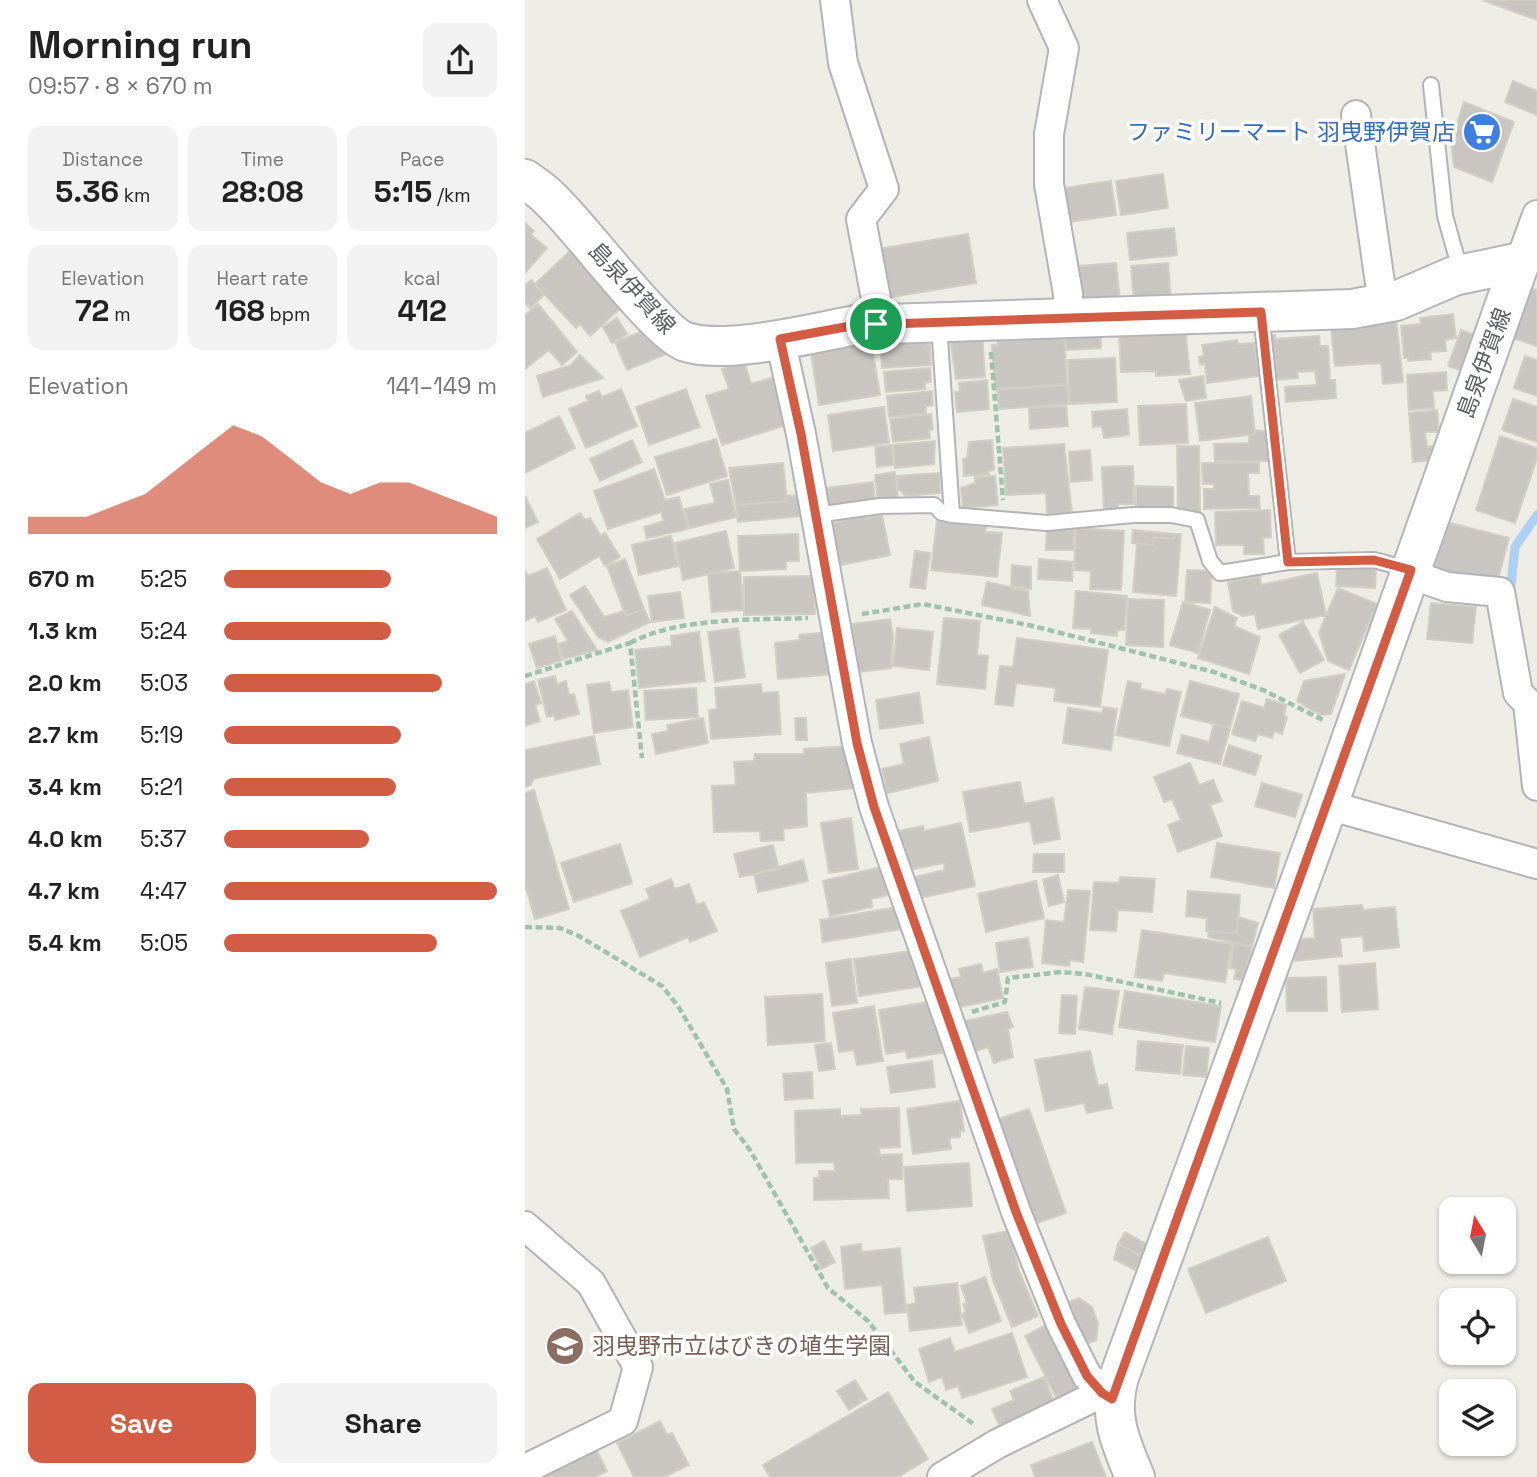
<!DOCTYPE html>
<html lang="en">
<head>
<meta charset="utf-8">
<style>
	body { margin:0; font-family:"Space Grotesk","Noto Sans JP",sans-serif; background:#f2f2f2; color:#222; height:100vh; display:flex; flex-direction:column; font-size:26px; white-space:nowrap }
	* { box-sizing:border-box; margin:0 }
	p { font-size:23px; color:#767676 }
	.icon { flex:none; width:38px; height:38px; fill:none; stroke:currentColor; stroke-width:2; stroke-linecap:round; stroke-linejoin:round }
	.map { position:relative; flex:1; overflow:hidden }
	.panel { display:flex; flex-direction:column; background:#fff; width:525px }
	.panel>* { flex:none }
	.needle { width:46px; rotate:350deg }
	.fabs { position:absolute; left:914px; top:1197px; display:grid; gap:14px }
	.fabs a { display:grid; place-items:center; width:77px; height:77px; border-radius:14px; background:#fff; box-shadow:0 2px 5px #0004; font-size:35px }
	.pin { position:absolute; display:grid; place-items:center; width:60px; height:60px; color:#fff; margin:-30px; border:4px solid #fff; border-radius:50%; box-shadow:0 2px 7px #0007 }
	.round { display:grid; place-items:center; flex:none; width:74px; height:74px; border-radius:14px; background:#f2f2f2 }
	.head { display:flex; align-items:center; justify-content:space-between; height:119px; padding:0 28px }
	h1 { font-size:38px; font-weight:700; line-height:52px }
	.figures { display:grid; grid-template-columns:repeat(3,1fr); gap:10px; height:119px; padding:7px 28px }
	.figures div { display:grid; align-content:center; border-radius:14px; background:#f2f2f2; text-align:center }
	.figures b { font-size:30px; font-weight:700 }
	.figures small { font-size:19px; font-weight:400 }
	.figures p { font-size:19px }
	.chart { height:196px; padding:14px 28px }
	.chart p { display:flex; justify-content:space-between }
	.chart svg { width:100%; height:126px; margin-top:7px; fill:#d35c45; opacity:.7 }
	.cta { display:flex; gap:14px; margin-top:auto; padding:14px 28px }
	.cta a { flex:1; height:80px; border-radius:14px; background:#d35c45; color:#fff; font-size:28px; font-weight:700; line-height:80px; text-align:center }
	.cta a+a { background:#f2f2f2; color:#222 }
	ul { padding:0 28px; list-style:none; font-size:23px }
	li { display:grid; grid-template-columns:112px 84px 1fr; align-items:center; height:52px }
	li i { height:18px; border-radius:9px; background:#d35c45 }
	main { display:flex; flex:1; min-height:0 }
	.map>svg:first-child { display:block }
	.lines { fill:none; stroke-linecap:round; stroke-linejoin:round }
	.stream { stroke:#aecff4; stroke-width:9 }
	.building { fill:#c9c6c1; stroke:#d1cec4; stroke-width:2 }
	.service-casing { stroke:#b2b4b8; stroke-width:18 }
	.minor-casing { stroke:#b2b4b8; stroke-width:32 }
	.secondary-casing { stroke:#b4b6ba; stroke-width:42 }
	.path { stroke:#9ec2ab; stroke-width:4.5; stroke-dasharray:7 3.5; stroke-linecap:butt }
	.service { stroke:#fff; stroke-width:14 }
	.minor { stroke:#fff; stroke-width:28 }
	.secondary { stroke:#fff; stroke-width:38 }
	.route-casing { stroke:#fff; stroke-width:14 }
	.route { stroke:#d35c45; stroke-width:9 }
	.labels { text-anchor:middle; stroke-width:7; stroke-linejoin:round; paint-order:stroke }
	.shop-label { font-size:23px; fill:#366cbe; stroke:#fff; text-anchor:end }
	.street-label { font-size:23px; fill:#5d5f63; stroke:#fff }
	.education-label { font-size:23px; fill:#785e54; stroke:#fff; text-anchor:start }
</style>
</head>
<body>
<main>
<section class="panel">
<div class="head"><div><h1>Morning run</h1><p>09:57 · 8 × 670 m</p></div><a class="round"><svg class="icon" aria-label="share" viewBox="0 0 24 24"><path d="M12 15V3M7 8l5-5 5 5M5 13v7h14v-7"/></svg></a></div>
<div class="figures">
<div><p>Distance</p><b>5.36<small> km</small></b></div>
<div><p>Time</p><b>28:08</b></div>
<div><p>Pace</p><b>5:15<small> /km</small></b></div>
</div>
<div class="figures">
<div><p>Elevation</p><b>72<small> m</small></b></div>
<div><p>Heart rate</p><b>168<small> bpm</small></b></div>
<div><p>kcal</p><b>412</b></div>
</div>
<div class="chart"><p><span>Elevation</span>141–149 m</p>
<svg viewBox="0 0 160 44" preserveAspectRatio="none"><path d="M0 44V38L10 38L20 38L30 34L40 30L50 22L60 14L70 6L80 10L90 18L100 26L110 30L120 26L130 26L140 30L150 34L160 38V44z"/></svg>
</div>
<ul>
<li><b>670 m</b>5:25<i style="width:61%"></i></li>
<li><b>1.3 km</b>5:24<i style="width:61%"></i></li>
<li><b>2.0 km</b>5:03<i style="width:80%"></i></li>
<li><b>2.7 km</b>5:19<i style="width:65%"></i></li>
<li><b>3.4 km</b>5:21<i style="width:63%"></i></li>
<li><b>4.0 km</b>5:37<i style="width:53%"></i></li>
<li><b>4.7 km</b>4:47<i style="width:100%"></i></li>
<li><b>5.4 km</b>5:05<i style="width:78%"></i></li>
</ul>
<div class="cta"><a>Save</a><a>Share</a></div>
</section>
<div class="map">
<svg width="1012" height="1477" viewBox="0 0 1012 1477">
	<rect width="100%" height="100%" fill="#edece5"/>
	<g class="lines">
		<path class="stream" d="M985,594L990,547L1012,515"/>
	</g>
	<path class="building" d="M957,0H1012V20Z
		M988,81L1012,91V115L980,102Z
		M939,102L989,122L967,182L929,167L926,142Z
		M638,174L643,208L596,215L591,181Z
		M586,181L591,215L544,222L539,188Z
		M0,223L9,231L6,235L22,248L0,273Z
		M649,228L652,255L605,260L602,233Z
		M443,234L451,283L361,298L353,249Z
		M46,250L98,306L65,336L55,324L51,328L10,284Z
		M591,263L595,300L558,303L554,266Z
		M643,263L646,300L609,303L606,266Z
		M6,280L19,295L5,308L0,303V286Z
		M1005,288L1012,290V346L988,338Z
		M13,304L52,352L37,365L24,350L0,369V315Z
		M928,314L931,338L920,340L921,351L905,352L906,359L883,361V358H879L876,326L896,324L895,318Z
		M92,318L102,334L87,343L78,327Z
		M871,318L878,382L858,384L856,363L810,366L805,320Z
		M128,327L146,352L102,370L90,342Z
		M575,327L576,348L541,350L540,329Z
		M660,329L665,374L631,376V371L596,372L594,332Z
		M936,330L953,336L941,372L923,366Z
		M457,331L460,377L431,379L425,337Z
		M400,334L401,345H405L406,365L357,368L355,338Z
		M539,334L542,384L470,389L467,345H473L472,339Z
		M745,335H750V339L794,336L795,346H803L805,380H810L811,398L761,402L760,387L792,385L790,371L772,372L773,378L748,380Z
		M712,340L713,344L729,343L734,376L682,383L680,364L675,365L674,357L679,356L677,345Z
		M346,341L355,395L294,405L286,352Z
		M55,355L78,378L18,397L12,376L46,365Z
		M1000,356L1012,360V396L989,388Z
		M590,358L592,402L545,404L543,360Z
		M219,361L226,384L249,377L264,424L197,445L181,396L204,389L197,369Z
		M405,368L406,382L400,383V389L361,392L359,372Z
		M921,372L922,390L908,391L909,408L884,410L882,375Z
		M678,376L681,398L661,401L654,380Z
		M462,380L464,409L432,412L430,392H435L434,383Z
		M543,385L544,404L474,409L472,390Z
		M96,389L112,426L61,448L44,409L63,401L61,396L74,391L77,397Z
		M161,389L175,427L124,445L111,407Z
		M407,391L408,405L401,406V413L364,417L362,396Z
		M726,396L730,434L675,441L670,403Z
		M988,399L1012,407V442L977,430Z
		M661,404L663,443L615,445L613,406Z
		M541,406L543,426L505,429L504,408Z
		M359,407L364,443L308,451L303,415Z
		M602,409L604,435L579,438L577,426L568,427L567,412Z
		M912,410L914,432H900L902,447L908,446L909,460L888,462L884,413Z
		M406,414L408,429L404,430L405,438L368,442L365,419Z
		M34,416L50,448L0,473V433Z
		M730,430L743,432L744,461H690L689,444L724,443V435L730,434Z
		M975,436L1012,448V458L990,523L951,510Z
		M191,439L202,476L142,495L130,457Z
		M107,440L117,462L75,481L65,459Z
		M467,440L469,470L463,471L464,474L439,476L438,459L442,458L444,442Z
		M410,441L409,464L370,468L368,445Z
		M539,444L547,513L522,514L521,493L481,495L478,448Z
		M366,445L369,465L352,467L350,447Z
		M652,446H674L675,513H653Z
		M565,450L567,480L546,482L544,452Z
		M734,462V473H723L724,496H734L735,508L679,509V489H689V484H678L677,463Z
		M258,463L262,501L211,505L204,468Z
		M608,466L609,504H593V511H579L577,467Z
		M129,469L140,500L154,497L163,529L122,538L119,527L139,521L136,512L83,529L69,491Z
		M370,472L373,500L353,502L350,475Z
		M414,473L415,493L381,496L373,489L372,476Z
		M470,476L473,505L438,508L436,488L450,483V477Z
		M203,480L211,517L165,528L159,509L190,503L185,484Z
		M348,482L350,502L303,508L300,488Z
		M611,486L648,487V511H611Z
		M275,495L277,516L213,522L211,505L262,501L261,496Z
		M0,496L13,522L0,528Z
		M745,510L746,537L738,538L739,554H719V545H691L690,512Z
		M55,513L60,520L65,518L76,536L80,533L95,557L80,566L74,556L35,579L12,539Z
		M341,514L342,518L357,515L365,555L311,566L303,525Z
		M412,521L461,527L460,532L477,533L472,577L406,570Z
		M921,522L984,538L971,587L909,571Z
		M551,528L599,531L596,590L565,589L566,571L549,570Z
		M522,529L549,530L548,550H521Z
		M608,530L649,534V539L629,537L628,545L607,543Z
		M201,531L209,568L158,580L150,543Z
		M273,534L274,561H261V569L215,571L213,536Z
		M649,534H656L651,596L608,592L612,544L628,545L629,537L649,539Z
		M146,536L153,566L114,575L107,545Z
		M390,551L405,553L400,589L385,587Z
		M100,559L119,609L101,616L82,566Z
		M514,559L548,562L547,581L513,579Z
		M487,565L506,567V589L486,586Z
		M812,566L851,567L850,588L811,586Z
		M22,568L41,610L13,622L10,616L0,621V571L3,576Z
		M662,570L687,571L685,603L660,602Z
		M215,571L219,610L187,612L183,574Z
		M792,573L801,615L733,629L730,614L718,616L708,611L703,582L735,576L736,585Z
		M289,576L290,614L219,615V577Z
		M462,582L503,591L505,616L457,605Z
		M60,586L79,617L99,611L101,616L119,609L125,622L83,642L73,637L45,595Z
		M813,588L852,604L824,670L803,661L794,632Z
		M551,591L602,596L599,630H592V636L566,633V629L548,628Z
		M155,592L159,618L127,622L123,596Z
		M603,599L639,600L638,647L601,645Z
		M658,602L685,610L673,653L645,645Z
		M906,603L951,607L947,643L902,639Z
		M690,607L712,618L709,626L735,637L724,674L673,658Z
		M47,611L72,650L39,659L34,644L43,641L30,619Z
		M419,618L455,621L452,655L463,656L460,689L412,684Z
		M365,619L368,636L366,668L334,672L327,624Z
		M778,622L799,660L775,673L754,635Z
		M213,628L220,677L190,682L183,632Z
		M372,628L408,632L404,670L368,666Z
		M174,632L180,681L114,688L110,650L147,646L146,636Z
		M304,632L309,674L253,679L250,643L275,640L274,635Z
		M30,636L37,660L12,668L4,644Z
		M492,638L583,650L575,707L529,701L531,688L491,683L488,706L470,704L475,666L488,667Z
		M820,674L806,714L795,715L772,701L779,681Z
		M30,676L32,684L41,681L44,695L49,694L54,714L30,720L29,715L22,717L13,680Z
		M9,681L16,703L10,705L15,721L0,726V684Z
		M603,681L616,684L615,689L640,694L642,689L656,692L644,746L591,735Z
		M665,681L714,694L705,728L656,716Z
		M84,682L86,692L103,690L108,727L69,733L62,685Z
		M236,684L237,693L253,692L256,734L186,739L184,710L192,709L190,688Z
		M171,688L173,717L121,720L119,691Z
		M394,693L398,723L355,729L351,700Z
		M742,699L761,705L759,716L762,717L757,734L749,731L747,738L733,734L730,741L707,734L717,701L739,708Z
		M578,707L592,709L586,750L538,743L543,708L577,713Z
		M178,718L183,743L131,754L127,734L143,731L142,725Z
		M270,718H281L282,740H271Z
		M689,724L705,728L695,764L652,753L657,735L684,742Z
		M69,736L75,764L8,779L6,785L0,787V750Z
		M404,737L413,781L363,793L357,769L379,764L375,744Z
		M704,745L736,756L730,775L698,765Z
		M325,746L331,788L281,793L282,826L258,829L259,840L236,841L235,831L189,832L187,786L211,785L209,762L229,761L230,754H279V749Z
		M665,763L674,785L688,780L697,801L685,805L697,836L653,852L643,825L656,820L647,799L639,802L629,777Z
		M495,782L499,804L528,798L535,839L509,844L505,821L445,832L438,792Z
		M737,783L777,795L770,817L730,806Z
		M9,790L44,909L10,919L0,885V793Z
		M326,818L333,869L304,873L296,823Z
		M436,823L450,886L390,899L385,878L420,870L419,863L383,870L374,831L398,826L399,831Z
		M692,843L755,853L749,888L686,877Z
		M95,844L107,883L49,902L36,863Z
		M248,845L254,869L215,877L209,854Z
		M509,854H539V872H508Z
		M278,860L283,881L233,892L229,874Z
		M356,867L363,895L346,899L347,907L305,916L298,881Z
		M533,875L539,902L524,906L518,880Z
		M595,877L630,879L627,912L593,910L591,931L565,930L569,882L594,883Z
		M146,879L150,889L164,884L172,905L179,902L192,931L165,942L163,937L115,957L96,911L125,899L121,889Z
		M511,881L519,918L461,932L453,894Z
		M543,890L565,891L558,962L545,960L544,966L517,963L521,920L539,922Z
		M663,891L715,895L712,933L681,931L682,918L661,916Z
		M837,905L838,910L870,907L874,947L839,951L838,936L815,938L817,956L770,961L768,940L790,938L788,909Z
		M373,907L377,929L298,942L295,920Z
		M713,917L733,923L727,946L683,937L684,931L712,933Z
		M617,930L707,944L700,982L639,973L637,981L610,977Z
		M503,938L508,967L475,972L471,943Z
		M709,944L727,947L717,980L709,979L711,969L705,968Z
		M393,950L398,986L334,996L329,959Z
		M326,959L332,1003L307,1006L301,963Z
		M850,963L853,1009L817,1012L814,966Z
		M456,964L458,973L472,969L478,998L435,1007L434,999L429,1000L425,979L436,977L434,969Z
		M801,977L802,1011H762L761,978Z
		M560,987L594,991L587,1034L554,1029Z
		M600,991L696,1006L690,1042L594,1027Z
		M297,994L300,1041L243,1045L240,997Z
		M537,995L552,996L550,1034L534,1033Z
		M409,1001L417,1053L382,1058L381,1051L361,1054L354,1010Z
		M349,1006L358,1061L332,1065L329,1050L314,1052L308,1013Z
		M482,1012L488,1027L483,1029L488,1057L469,1063L463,1047L445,1053L436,1022Z
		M613,1041L658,1045L655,1074L611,1070Z
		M306,1043L310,1069L294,1071L290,1045Z
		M661,1046L684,1048L681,1077L658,1075Z
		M565,1051L573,1086L582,1084L587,1108L562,1113L559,1103L521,1111L510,1060Z
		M407,1061L410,1087L366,1093L362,1067Z
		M287,1072L288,1098L260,1100L258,1074Z
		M435,1101L439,1131H435V1137L424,1138L426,1149L388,1154L382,1109Z
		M374,1108L375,1147L354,1148L355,1155L377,1154V1179H363L364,1198L289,1200V1178H294V1171H310L309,1162L271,1163L270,1111L315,1109V1116L337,1115L336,1109Z
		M504,1109L541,1213L504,1226L468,1121Z
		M444,1163L447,1206L382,1211L379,1167Z
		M484,1231L494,1271L513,1316L487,1327L468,1280L458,1236Z
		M600,1232L623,1245L617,1256L593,1244Z
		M743,1237L761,1281L681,1313L663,1269Z
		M299,1241L310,1262L296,1269L286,1248Z
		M336,1244L337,1252L375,1248L381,1312L360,1314L357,1285L320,1289L316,1247Z
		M593,1244L617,1256L610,1270L589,1259Z
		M460,1277L476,1321L444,1333L437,1314L441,1312L438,1304L442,1303L436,1286Z
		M432,1283L437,1325L385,1331L382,1305L391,1303L389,1288Z
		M554,1298L567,1307L573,1324L571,1340L557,1346L538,1304Z
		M521,1325L554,1391L533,1401L500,1336Z
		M487,1333L502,1377L437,1398L433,1386L421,1390L417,1377L404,1382L394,1349L425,1338L430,1352Z
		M519,1377L530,1404L475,1427L467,1409L489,1400L485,1391Z
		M330,1380L342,1399L324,1410L312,1391Z
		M363,1392L403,1459L373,1477H245L238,1465Z
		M135,1421L142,1435L147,1433L164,1465L139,1477H109L92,1443Z
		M567,1442L581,1477H510L506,1465Z
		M71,1449L82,1471L70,1477H14Z"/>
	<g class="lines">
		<defs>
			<path id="service" d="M906,85L920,216L936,273
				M736,314L763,562L849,560L886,570
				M414,324L427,515
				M291,515L355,506L409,505L417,513L427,515L522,523L608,515H646L672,520L685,561L695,573L763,562"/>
			<path id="minor" d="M310,0L318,63L359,189L336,219L351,299V324
				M517,0L539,48L524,134V184L543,294V317
				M831,115L858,304
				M995,262L1012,215
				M255,339L276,434L332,743L349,807L491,1212L536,1324L562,1376L588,1399
				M885,574L922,587L975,592L993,693L1003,703L1012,786
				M803,805L1012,864
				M0,1226L66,1283L113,1367L98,1421L0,1469
				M417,1477L472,1444L577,1393"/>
			<path id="secondary" d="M0,179C8,185 18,191 25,199C54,225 134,334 161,342C201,355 288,333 331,325L827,309L871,301L929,276L995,262
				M610,1477C595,1442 583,1415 594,1377L803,805L995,262"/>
		</defs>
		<use href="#service" class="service-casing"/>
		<use href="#minor" class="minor-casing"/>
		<use href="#secondary" class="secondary-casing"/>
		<path class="path" d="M466,352L478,500
			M337,614L398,604L508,626L689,672L738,690L798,720
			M105,643C153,617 229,620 283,618
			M0,676L105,643L117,758
			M0,927L35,928L54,936L137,986L153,1006L202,1089L209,1129L225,1150L303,1288L343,1321L390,1382L450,1425
			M447,1012L480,1002L483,978L536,972L560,974L696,1003"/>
		<use href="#service" class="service"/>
		<use href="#minor" class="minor"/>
		<use href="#secondary" class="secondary"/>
	</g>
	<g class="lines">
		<defs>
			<path id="route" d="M736,312L763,562L849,560L886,570L587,1399L577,1393L562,1376L536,1324L491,1212L349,807L332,743L276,434L255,339L331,325Z"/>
		</defs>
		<use href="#route" class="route-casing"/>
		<use href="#route" class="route"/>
	</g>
	<defs>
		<symbol id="supermarket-disc" viewBox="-11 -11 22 22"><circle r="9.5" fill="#3f7fe0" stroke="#fff"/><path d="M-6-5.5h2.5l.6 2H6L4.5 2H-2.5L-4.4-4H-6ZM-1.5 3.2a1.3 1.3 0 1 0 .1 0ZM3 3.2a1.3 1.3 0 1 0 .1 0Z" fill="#fff"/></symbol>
		<symbol id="school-disc" viewBox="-11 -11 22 22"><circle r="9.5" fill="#8d6e63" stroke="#fff"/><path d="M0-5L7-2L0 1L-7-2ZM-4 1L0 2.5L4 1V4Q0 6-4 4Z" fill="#fff"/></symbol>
	</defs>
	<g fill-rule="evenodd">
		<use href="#supermarket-disc" x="935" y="110" width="44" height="44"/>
		<use href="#school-disc" x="18" y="1324" width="44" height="44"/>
	</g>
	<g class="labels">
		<g class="shop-label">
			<text x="930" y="140">ファミリーマート 羽曳野伊賀店</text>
		</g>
		<g class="street-label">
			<text transform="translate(107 288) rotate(47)" y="8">島泉伊賀線</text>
			<text transform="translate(959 363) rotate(-70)" y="8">島泉伊賀線</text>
		</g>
		<g class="education-label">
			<text x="67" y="1354">羽曳野市立はびきの埴生学園</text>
		</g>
	</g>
</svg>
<div class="fabs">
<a><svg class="needle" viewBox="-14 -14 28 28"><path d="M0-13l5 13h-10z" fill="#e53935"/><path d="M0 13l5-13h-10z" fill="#767676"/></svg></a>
<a><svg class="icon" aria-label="locate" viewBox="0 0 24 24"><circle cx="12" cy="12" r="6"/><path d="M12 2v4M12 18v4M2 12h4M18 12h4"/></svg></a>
<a><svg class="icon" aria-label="layers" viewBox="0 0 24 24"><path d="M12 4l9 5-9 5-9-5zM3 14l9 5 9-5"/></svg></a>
</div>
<div class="pin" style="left:351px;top:324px;background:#1e9e55"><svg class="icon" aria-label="arrive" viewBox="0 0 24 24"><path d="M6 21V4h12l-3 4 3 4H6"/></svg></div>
</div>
</main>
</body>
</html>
